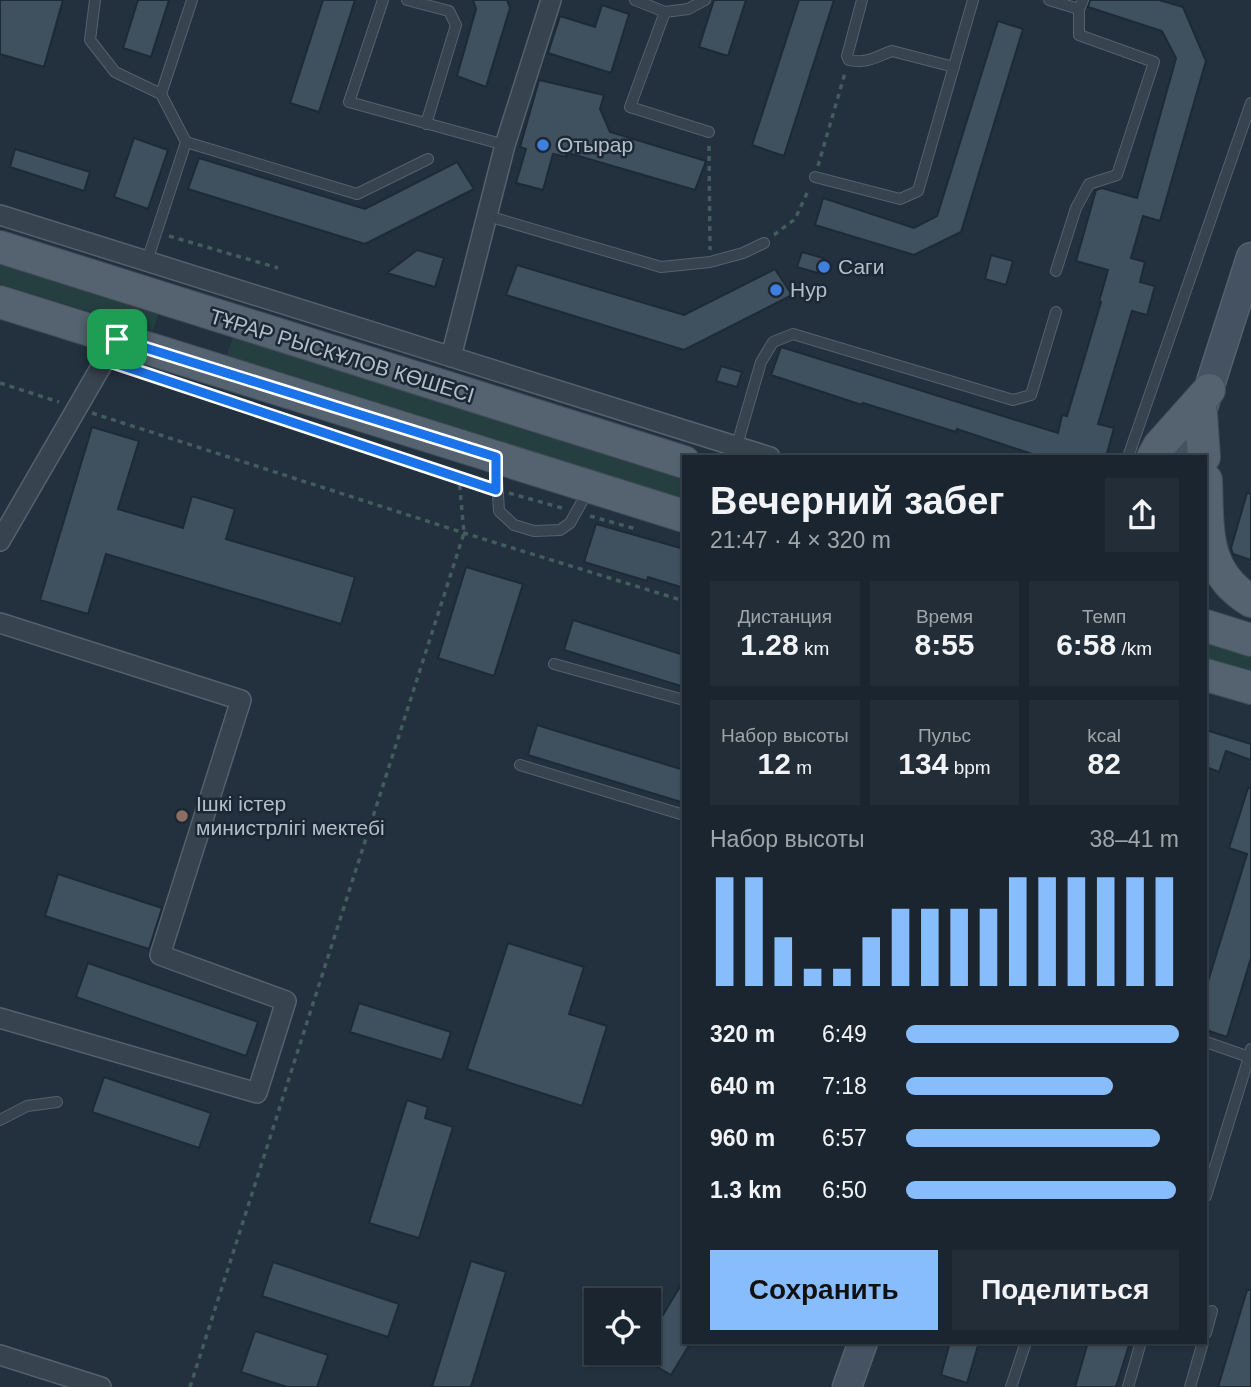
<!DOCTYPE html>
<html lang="ru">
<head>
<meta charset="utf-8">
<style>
	body { margin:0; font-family:Arial,sans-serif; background:#232d37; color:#f1f3f6; height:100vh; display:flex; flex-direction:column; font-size:26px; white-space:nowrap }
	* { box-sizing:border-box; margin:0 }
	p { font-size:23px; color:#9fa5aa }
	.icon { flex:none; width:38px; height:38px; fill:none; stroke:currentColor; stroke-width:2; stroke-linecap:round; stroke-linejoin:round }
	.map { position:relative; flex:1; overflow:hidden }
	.sheet { position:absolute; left:682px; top:455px; width:525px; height:889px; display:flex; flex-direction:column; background:#1a252f; border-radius:0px; box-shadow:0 2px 5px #0004,0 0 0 2px #38424b }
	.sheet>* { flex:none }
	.fabs { position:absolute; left:584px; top:1288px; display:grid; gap:14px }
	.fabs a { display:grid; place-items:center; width:77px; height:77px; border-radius:0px; background:#1a252f; box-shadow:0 2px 5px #0004,0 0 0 2px #38424b; font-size:35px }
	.pin { position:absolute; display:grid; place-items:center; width:60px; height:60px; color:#fff; margin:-30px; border-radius:14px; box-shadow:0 4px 10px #0006 }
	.round { display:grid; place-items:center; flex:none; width:74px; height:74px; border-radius:0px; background:#232d37 }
	.summary { display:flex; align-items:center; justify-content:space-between; height:119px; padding:0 28px }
	h1 { font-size:38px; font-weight:600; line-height:52px }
	.stats { display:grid; grid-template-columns:repeat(3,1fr); gap:10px; height:119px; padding:7px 28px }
	.stats div { display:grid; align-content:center; border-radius:0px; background:#232d37; text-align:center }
	.stats b { font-size:30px; font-weight:600 }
	.stats small { font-size:19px; font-weight:400 }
	.stats p { font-size:19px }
	.chart { height:196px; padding:14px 28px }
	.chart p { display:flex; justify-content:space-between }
	.chart svg { width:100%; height:126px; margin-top:7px; stroke:#87bdfc; stroke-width:6 }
	.cta { display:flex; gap:14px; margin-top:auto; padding:14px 28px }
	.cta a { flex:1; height:80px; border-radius:0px; background:#87bdfc; color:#111; font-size:28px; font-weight:600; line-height:80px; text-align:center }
	.cta a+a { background:#232d37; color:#f1f3f6 }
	ul { padding:0 28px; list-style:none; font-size:23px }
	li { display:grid; grid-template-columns:112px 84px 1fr; align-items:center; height:52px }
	li i { height:18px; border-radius:9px; background:#87bdfc }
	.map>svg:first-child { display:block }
	.green { fill:#253f40 }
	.building { fill:#3f505e; stroke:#1e2a36; stroke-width:2 }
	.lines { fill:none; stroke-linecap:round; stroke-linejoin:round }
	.lane-casing { stroke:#55616d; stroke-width:12 }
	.street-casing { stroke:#55616d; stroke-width:22 }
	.secondary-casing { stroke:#55616d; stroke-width:31 }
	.primary-casing { stroke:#404c58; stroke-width:34 }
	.path { stroke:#435c5d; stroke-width:3.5; stroke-dasharray:5 5; stroke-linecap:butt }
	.lane { stroke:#37434f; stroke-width:10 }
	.street { stroke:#37434f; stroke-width:19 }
	.secondary { stroke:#455262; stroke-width:28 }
	.primary { stroke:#55626f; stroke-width:32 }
	.route-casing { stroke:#fff; stroke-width:14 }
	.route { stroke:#1a73e8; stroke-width:9 }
	.shop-dot { fill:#3f7fe0; stroke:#1c2834; stroke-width:2.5 }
	.education-dot { fill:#8d6e63; stroke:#1c2834; stroke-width:2.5 }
	.labels { text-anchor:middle; stroke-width:5; stroke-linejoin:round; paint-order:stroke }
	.poi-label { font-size:21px; fill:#b3beca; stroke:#1c2834; text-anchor:start }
	.street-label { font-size:21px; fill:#b3beca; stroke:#1c2834 }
</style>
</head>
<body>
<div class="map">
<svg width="1251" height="1387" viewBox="0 0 1251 1387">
	<rect width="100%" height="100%" fill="#23313f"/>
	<path class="green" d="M0,262L159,312L153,331L0,284Z
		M233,336L684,478V499L227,356Z
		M1208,642L1251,656V673L1206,659Z"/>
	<path class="building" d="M0,0H63L44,67L0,54Z
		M138,0H169L151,57L123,48Z
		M323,0H355L319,112L290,103Z
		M473,0H507L510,8L486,87L457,76L476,9Z
		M714,0H746L728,56L699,47Z
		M799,0H834L784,156L752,145Z
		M1090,0H1159L1183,7L1206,61L1160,221L1143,216L1131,258L1145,262L1140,282L1155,286L1147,315L1132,311L1098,424L1114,428L1106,457H1041L957,429L956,432L863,403L862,405L771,375L781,347L1058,433L1062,415L1067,416L1101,302H1099L1108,270L1076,261L1096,190L1102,188L1137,198L1176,58L1162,31L1088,7Z
		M602,5L629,14L611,73L548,53L560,16L595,27Z
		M998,21L1023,29L961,232L914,255L815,225L823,198L914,228L937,216Z
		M539,80L604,95L600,109L610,132L706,161L695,190L565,152L567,157L553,154L543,190L516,183L526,149L520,147Z
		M134,138L168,150L148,209L114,197Z
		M15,149L90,172L84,191L10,167Z
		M199,158L365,209L457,162L474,189L365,244L188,189Z
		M417,250L444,258L435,287L387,273Z
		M802,252L823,258L818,273L797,267Z
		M991,255L1013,261L1006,285L985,279Z
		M517,265L684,315L775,269L792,295L684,350L506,295Z
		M721,366L742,372L737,387L716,381Z
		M92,427L139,441L118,509L183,528L192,496L235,509L226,539L355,577L341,624L106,554L88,614L40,600Z
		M1247,493L1251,494V560L1233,554L1231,548Z
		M596,524L684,549V588L648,577L647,581L584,562Z
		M466,567L523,584L494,676L438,658Z
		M573,620L684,655V687L564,650Z
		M537,725L684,770V803L528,755Z
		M1206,730L1251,744V760L1226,751L1219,772L1206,767Z
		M1248,788H1251V958L1227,1037L1206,1030V988L1247,854L1229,848Z
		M58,874L162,908L149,949L45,916Z
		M508,943L584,967L569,1014L607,1026L582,1106L467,1069Z
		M88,963L258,1022L246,1056L76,997Z
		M359,1003L451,1032L442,1060L350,1032Z
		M104,1077L211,1113L199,1148L92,1112Z
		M407,1100L428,1107L425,1118L453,1127L419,1238L369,1223Z
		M471,1261L506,1272L471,1387H432Z
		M273,1262L399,1304L388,1337L262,1296Z
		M684,1280V1342H691L671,1375L649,1362V1338Z
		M1247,1290H1251V1387H1218Z
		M255,1331L328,1355L317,1387H287L241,1372Z
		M950,1342H979L967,1383L941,1375Z
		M1088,1342H1130L1116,1387H1075Z"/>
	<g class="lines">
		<defs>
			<path id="lane" d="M95,0L90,40L115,72L161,94
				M383,0L349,102L505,145
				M407,0L449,11L456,25L426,124
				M635,0L665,12L630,107L709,132
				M862,0L847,56L849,60C867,64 875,57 892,51L954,67
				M1049,0L1079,9
				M665,12L688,9L705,0
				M186,142L161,94L192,0
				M815,177L900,199L918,191L973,0
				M488,216L661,267L710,262L743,253L764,243
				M147,261L186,142L357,194L428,159
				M1056,271L1076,208L1089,184L1117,175L1154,62L1079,35V9L1083,0
				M737,445L761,362L773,342L793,334L1013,400L1031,395L1056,312
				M1128,457L1251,103
				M496,461L499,511L514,525L534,531L560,530L570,523L588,491
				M554,664L684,700
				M520,765L684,815
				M1206,1042L1249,1057L1251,1049
				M0,1120L27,1106L57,1102
				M1206,1196L1249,1057L1251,1058
				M1206,1333L1212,1311
				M1011,1387L1026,1342
				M1128,1387L1141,1342
				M1190,1387L1203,1342"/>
			<path id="street" d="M0,215L770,457
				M451,357L505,145L551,0
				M0,541L117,339
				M0,623L241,700L160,955L286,1001L257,1093L0,1018
				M0,1355L101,1387"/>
			<path id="secondary" d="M1187,457L1251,257
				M847,1387L863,1342"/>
			<path id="primary" d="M0,247L684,462
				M0,302L684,516
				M1201,414L1204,457
				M1153,457L1159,446L1209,390
				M1206,480C1208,530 1203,572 1251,601
				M1206,626L1251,640
				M1206,675L1251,688"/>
		</defs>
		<use href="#lane" class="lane-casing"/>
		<use href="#street" class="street-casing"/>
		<use href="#secondary" class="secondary-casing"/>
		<use href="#primary" class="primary-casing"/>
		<path class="path" d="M709,146L710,250
			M818,166L845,73
			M774,235L795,219L809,189
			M169,236L278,268
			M0,383L59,402
			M190,389L485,486
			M92,413L464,533L684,601
			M509,493L562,508
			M590,516L636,529
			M190,1387L464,533L459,478"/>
		<use href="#lane" class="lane"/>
		<use href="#street" class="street"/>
		<use href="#secondary" class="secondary"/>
		<use href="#primary" class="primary"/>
	</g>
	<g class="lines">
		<defs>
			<path id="route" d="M117,339L496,457V490L105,360Z"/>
		</defs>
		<use href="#route" class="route-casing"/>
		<use href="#route" class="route"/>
	</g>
	<g class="shop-dot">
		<circle cx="543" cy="145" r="7"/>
		<circle cx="824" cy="267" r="7"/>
		<circle cx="776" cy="290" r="7"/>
	</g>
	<circle class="education-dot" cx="182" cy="816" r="7"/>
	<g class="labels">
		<g class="poi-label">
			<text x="557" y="152">Отырар</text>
			<text x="838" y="274">Саги</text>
			<text x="790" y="297">Нур</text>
			<text x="196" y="811">Ішкі істер<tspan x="196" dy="24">министрлігі мектебі</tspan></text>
		</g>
		<g class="street-label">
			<text transform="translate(342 356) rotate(17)" y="7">ТҰРАР РЫСКҰЛОВ КӨШЕСІ</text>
		</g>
	</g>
</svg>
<div class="fabs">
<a><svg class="icon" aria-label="locate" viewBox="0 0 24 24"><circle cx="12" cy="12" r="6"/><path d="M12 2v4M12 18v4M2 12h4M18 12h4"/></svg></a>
</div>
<div class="pin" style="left:117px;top:339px;background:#1e9e55"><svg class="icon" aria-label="arrive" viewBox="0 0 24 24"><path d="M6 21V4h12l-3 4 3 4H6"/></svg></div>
<section class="sheet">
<div class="summary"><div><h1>Вечерний забег</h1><p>21:47 · 4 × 320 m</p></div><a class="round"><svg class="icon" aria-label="share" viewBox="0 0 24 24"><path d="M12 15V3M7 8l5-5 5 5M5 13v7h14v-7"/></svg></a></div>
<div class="stats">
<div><p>Дистанция</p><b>1.28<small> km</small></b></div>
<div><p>Время</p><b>8:55</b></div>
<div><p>Темп</p><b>6:58<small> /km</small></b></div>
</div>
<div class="stats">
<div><p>Набор высоты</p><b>12<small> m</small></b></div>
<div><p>Пульс</p><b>134<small> bpm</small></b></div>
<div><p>kcal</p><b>82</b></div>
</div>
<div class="chart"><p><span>Набор высоты</span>38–41 m</p>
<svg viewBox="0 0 160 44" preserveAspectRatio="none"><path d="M5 44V6M15 44V6M25 44V27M35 44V38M45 44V38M55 44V27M65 44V17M75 44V17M85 44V17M95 44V17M105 44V6M115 44V6M125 44V6M135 44V6M145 44V6M155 44V6"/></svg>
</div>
<ul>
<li><b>320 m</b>6:49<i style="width:100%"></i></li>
<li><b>640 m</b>7:18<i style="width:76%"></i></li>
<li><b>960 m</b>6:57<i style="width:93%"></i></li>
<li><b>1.3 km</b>6:50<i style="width:99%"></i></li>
</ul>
<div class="cta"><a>Сохранить</a><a>Поделиться</a></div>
</section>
</div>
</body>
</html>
